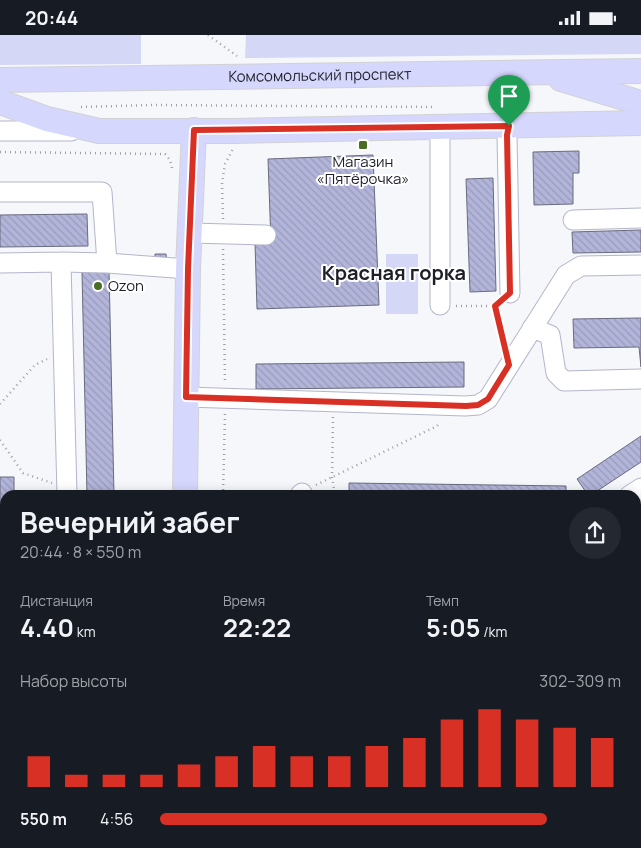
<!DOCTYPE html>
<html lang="ru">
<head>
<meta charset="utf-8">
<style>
	body { margin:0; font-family:Manrope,sans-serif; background:#242831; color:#f1f3f6; height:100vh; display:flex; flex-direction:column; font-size:19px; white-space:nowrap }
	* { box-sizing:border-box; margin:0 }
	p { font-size:16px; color:#9ea1a6 }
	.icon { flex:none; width:28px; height:28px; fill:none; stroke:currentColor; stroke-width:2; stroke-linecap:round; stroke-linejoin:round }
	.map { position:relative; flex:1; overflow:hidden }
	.drawer { position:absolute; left:0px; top:455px; width:641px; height:359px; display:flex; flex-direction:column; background:#171b24; border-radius:15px 15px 0 0; box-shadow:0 2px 12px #0003 }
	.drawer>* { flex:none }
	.pin { position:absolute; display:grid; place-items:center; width:42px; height:42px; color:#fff; margin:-51px -21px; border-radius:50% 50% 50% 0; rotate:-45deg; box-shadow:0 0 5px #0007 }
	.pin .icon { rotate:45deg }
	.round { display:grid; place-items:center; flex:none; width:52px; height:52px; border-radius:26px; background:#242831 }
	.headline { display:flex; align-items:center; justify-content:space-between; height:85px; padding:0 20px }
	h1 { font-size:28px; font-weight:700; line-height:38px }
	.stats { display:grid; grid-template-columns:repeat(3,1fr); gap:8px; height:85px; padding:5px 20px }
	.stats div { display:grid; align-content:center }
	.stats b { font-size:25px; font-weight:700 }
	.stats small { font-size:14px; font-weight:400 }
	.stats p { font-size:14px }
	.chart { height:140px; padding:10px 20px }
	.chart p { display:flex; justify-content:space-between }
	.chart svg { width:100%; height:90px; margin-top:5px; stroke:#d93025; stroke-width:6 }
	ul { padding:0 20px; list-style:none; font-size:16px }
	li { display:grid; grid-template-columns:80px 60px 1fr; align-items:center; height:38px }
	li i { height:12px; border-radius:6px; background:#d93025 }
	.status { display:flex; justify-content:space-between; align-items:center; height:35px; padding:0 25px; background:#171b24; direction:ltr }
	.status svg { height:14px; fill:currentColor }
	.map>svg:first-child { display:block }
	.built { fill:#e9ebfc }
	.grass { fill:#d5d7f7 }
	.building { fill:url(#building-back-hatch); stroke:#696b7e }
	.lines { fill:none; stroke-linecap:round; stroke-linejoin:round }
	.minor-casing { stroke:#b4b5ca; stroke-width:21 }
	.major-casing { stroke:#d2d2d4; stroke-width:26 }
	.path { stroke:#9fa0a5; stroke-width:2.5; stroke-dasharray:1 4; stroke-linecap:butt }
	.minor { stroke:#fff; stroke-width:19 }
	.major { stroke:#d6d7fd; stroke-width:24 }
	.route-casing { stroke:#fff; stroke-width:10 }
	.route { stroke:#d93025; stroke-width:6 }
	.poi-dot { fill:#486d26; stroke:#fff; stroke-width:2 }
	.labels { text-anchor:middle; stroke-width:4; stroke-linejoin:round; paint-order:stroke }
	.street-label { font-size:15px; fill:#1e1f27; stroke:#fff }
	.poi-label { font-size:15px; fill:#1e1f27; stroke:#fff }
	.district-label { font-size:20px; font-weight:bold; fill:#1e1f27; stroke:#fff }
</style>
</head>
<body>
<div class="status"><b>20:44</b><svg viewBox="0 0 49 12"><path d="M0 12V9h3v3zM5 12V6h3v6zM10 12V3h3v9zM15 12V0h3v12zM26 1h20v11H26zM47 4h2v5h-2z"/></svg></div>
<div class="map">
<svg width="641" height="813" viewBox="0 0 641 813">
	<defs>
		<pattern id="building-back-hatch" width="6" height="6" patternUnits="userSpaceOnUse" patternTransform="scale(1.25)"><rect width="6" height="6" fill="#b2b5d9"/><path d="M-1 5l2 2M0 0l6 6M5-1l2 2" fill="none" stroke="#999bba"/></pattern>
	</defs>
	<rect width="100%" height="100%" fill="#f6f7fb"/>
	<path class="built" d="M641,770V813H582L584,809H636V774Z"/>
	<path class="grass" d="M0,0H141V29L0,30Z
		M246,0H641V19L245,23Z
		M386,219H418V279H386Z"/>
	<path class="building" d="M579,116V138H573V169L534,170L533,117Z
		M373,120L379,270L257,274L255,208H271L268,124Z
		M493,143L496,256L470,257L466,144Z
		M87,179L88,211L0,212V180Z
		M641,195V217L573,218L572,197Z
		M155,219H166L167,229H155Z
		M109,236L114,460H87L82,237Z
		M641,283V332L639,312L574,313L573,284Z
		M464,327V352L256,354V329Z
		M641,401V427L591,460H588L577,444Z
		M0,442H14V460H5V487H0Z
		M349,448L566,451V460H349Z
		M641,546V575L636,578V549Z
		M5,590V655L0,660V594Z
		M641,692V722L636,725V695Z
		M16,809H50L48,813H15Z
		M222,809H270L266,813H218Z"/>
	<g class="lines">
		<defs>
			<path id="minor" d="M509,91L507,100L510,258
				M0,96H71
				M0,157H102L107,228L188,234
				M573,185L641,183
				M190,198L266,200
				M61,227L67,460
				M0,228L61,227L107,228
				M440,270V92
				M532,293L550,300L556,338L564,346L641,344
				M186,362L465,371L478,370L488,364L566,240L581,231L641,230
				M300,460L302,458
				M630,460L641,453
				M0,505H5
				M0,575L5,570
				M636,607L641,604
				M0,679L5,674
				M636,761L641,757
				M0,808L5,796
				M85,813L87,809
				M320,813L326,809
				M510,813V809"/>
			<g id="major">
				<path d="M561,44L641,68"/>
				<path id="s1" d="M0,45L641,36"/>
				<path d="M0,67L47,84L99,96H234L641,88"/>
				<path d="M185,460L188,234L194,95"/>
				<path d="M163,813L164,809"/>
			</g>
		</defs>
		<use href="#minor" class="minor-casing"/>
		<use href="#major" class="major-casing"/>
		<path class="path" d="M208,0L237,21
			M81,72L152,70L435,72
			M0,117L165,119L170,125L172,133
			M223,184L222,148L225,129L233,114
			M223,214L225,349
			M456,271H495L499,268
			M495,271L504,309
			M0,369L35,330L47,324
			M333,382L332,442L335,460
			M0,405L23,438L52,448
			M316,450L437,391L440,387
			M223,460L225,379
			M203,813L205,809"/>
		<use href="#minor" class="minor"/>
		<use href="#major" class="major"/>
	</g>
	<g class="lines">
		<defs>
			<path id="route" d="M509,91L507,100L510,258L495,271L509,330L488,364L478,370L466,371L186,362L188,234L194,95Z"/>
		</defs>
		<use href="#route" class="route-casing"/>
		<use href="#route" class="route"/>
	</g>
	<g class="poi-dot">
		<rect x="358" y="105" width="10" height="10" rx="2.5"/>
		<circle cx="98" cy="251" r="5"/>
	</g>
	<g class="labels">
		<g class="street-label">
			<text dy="5" stroke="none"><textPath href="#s1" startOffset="320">Комсомольский проспект</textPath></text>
		</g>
		<g class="poi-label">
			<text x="363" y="132">Магазин<tspan x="363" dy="17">«Пятёрочка»</tspan></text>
			<text x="108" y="256" text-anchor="start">Ozon</text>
		</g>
		<g class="district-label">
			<text x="394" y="245">Красная горка</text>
		</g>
	</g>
</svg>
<div class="pin" style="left:509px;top:91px;background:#1e9e55"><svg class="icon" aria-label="arrive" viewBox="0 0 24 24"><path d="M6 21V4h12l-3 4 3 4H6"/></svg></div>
<section class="drawer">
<div class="headline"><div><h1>Вечерний забег</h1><p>20:44 · 8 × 550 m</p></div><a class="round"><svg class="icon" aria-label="share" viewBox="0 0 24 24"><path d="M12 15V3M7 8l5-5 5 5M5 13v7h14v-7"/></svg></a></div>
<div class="stats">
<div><p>Дистанция</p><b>4.40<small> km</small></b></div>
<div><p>Время</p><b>22:22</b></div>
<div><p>Темп</p><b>5:05<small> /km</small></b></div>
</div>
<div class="chart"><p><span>Набор высоты</span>302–309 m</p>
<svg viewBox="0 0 160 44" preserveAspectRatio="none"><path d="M5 44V29M15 44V38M25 44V38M35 44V38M45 44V33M55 44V29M65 44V24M75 44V29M85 44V29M95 44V24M105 44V20M115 44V11M125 44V6M135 44V11M145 44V15M155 44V20"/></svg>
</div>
<ul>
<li><b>550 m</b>4:56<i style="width:84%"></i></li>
</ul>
</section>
</div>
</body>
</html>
